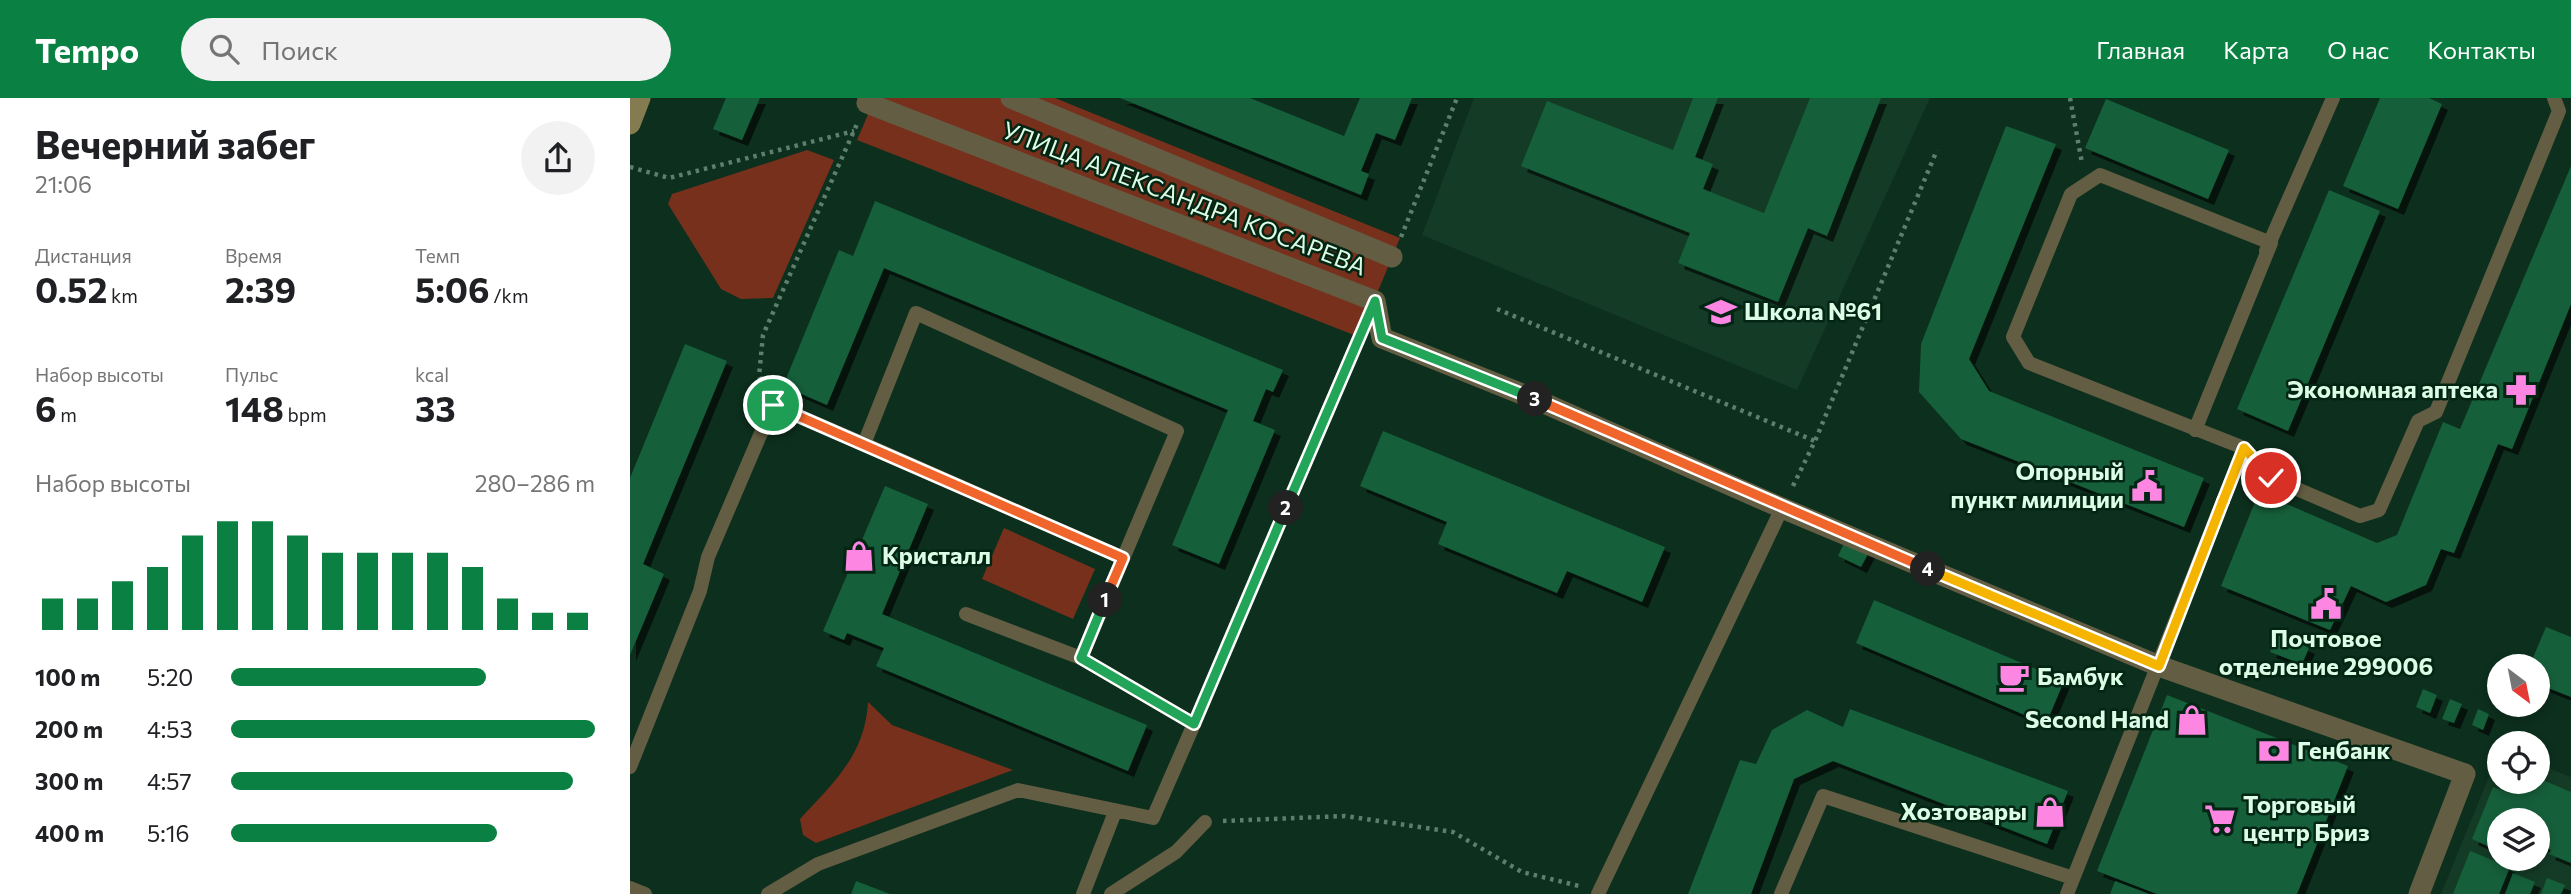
<!DOCTYPE html>
<html lang="ru">
<head>
<meta charset="utf-8">
<style>
	body { margin:0; font-family:Commissioner,sans-serif; background:#f2f2f2; color:#202124; height:100vh; display:flex; flex-direction:column; font-size:26px; white-space:nowrap }
	* { box-sizing:border-box; margin:0 }
	p { font-size:23px; color:#757577 }
	.icon { flex:none; width:38px; height:38px; fill:none; stroke:currentColor; stroke-width:2; stroke-linecap:round; stroke-linejoin:round }
	.map { position:relative; flex:1; overflow:hidden }
	.panel { display:flex; flex-direction:column; background:#fff; width:630px }
	.panel>* { flex:none }
	.needle { width:46px; rotate:148deg }
	.fabs { position:absolute; left:1857px; top:556px; display:grid; gap:14px }
	.fabs a { display:grid; place-items:center; width:63px; height:63px; border-radius:50%; background:#fff; box-shadow:0 4px 10px #0003; font-size:35px }
	.pin { position:absolute; display:grid; place-items:center; width:60px; height:60px; color:#fff; margin:-30px; border:4px solid #fff; border-radius:50%; box-shadow:0 2px 7px #0007 }
	.km { position:absolute; width:35px; height:35px; margin:-18px; border-radius:50%; background:#222; color:#fff; font-size:19px; line-height:35px; text-align:center }
	.round { display:grid; place-items:center; flex:none; width:74px; height:74px; border-radius:37px; background:#f2f2f2 }
	.headline { display:flex; align-items:center; justify-content:space-between; height:119px; padding:0 35px }
	h1 { font-size:38px; font-weight:700; line-height:52px }
	.metrics { display:grid; grid-template-columns:repeat(3,1fr); gap:10px; height:119px; padding:7px 35px }
	.metrics div { display:grid; align-content:center }
	.metrics b { font-size:35px; font-weight:700 }
	.metrics small { font-size:19px; font-weight:400 }
	.metrics p { font-size:19px }
	.chart { height:196px; padding:14px 35px }
	.chart p { display:flex; justify-content:space-between }
	.chart svg { width:100%; height:126px; margin-top:7px; stroke:#0b8043; stroke-width:6 }
	ul { padding:0 35px; list-style:none; font-size:23px }
	li { display:grid; grid-template-columns:112px 84px 1fr; align-items:center; height:52px }
	li i { height:18px; border-radius:9px; background:#0b8043 }
	header { display:flex; align-items:center; gap:42px; box-sizing:border-box; height:98px; padding:0 35px; background:#0b8043; color:#fff }
	header strong { font-size:33px }
	nav { display:flex; gap:38px; margin-inline-start:auto; font-size:24px }
	.search { width:490px; height:63px; background:#f2f2f2; display:flex; align-items:center; gap:18px; box-sizing:border-box; padding:0 24px; border-radius:38px; color:#757577; font-size:26px }
	main { display:flex; flex:1; min-height:0 }
	.map>svg:first-child { display:block }
	.built { fill:#143b25; fill-rule:evenodd }
	.green { fill:#77301c }
	.building { fill:#145f3a; filter:url(#shadow) }
	.lines { fill:none; stroke-linecap:round; stroke-linejoin:round }
	.path { stroke:#5d7f6b; stroke-width:4.5; stroke-dasharray:3.5 5; stroke-linecap:butt }
	.service { stroke:#635d43; stroke-width:14 }
	.pedestrian { stroke:#635d43; stroke-width:21 }
	.minor { stroke:#635d43; stroke-width:21 }
	.secondary { stroke:#847b51; stroke-width:21 }
	.split-1-casing { stroke:#fff; stroke-width:14 }
	.split-2-casing { stroke:#fff; stroke-width:14 }
	.split-3-casing { stroke:#fff; stroke-width:14 }
	.split-4-casing { stroke:#fff; stroke-width:14 }
	.split-5-casing { stroke:#fff; stroke-width:14 }
	.split-6-casing { stroke:#fff; stroke-width:14 }
	.split-1 { stroke:#f0652b; stroke-width:9 }
	.split-2 { stroke:#22a559; stroke-width:9 }
	.split-3 { stroke:#22a559; stroke-width:9 }
	.split-4 { stroke:#f0652b; stroke-width:9 }
	.split-5 { stroke:#f5b400; stroke-width:9 }
	.split-6 { stroke:#f5b400; stroke-width:9 }
	.labels { text-anchor:middle; stroke-width:5; stroke-linejoin:round; paint-order:stroke }
	.street-label { font-size:24px; fill:#dcfce6; stroke:#032513 }
	.poi-label { font-size:24px; font-weight:bold; fill:#dcfce6; stroke:#032513; text-anchor:start }
</style>
</head>
<body>
<header>
<strong>Tempo</strong>
<div class="search"><svg class="icon" aria-label="search" viewBox="0 0 24 24"><circle cx="10" cy="10" r="6"/><path d="M15 15l6 6"/></svg>Поиск</div>
<nav><a>Главная</a><a>Карта</a><a>О нас</a><a>Контакты</a></nav>
</header>
<main>
<section class="panel">
<div class="headline"><div><h1>Вечерний забег</h1><p>21:06</p></div><a class="round"><svg class="icon" aria-label="share" viewBox="0 0 24 24"><path d="M12 15V3M7 8l5-5 5 5M5 13v7h14v-7"/></svg></a></div>
<div class="metrics">
<div><p>Дистанция</p><b>0.52<small> km</small></b></div>
<div><p>Время</p><b>2:39</b></div>
<div><p>Темп</p><b>5:06<small> /km</small></b></div>
</div>
<div class="metrics">
<div><p>Набор высоты</p><b>6<small> m</small></b></div>
<div><p>Пульс</p><b>148<small> bpm</small></b></div>
<div><p>kcal</p><b>33</b></div>
</div>
<div class="chart"><p><span>Набор высоты</span>280–286 m</p>
<svg viewBox="0 0 160 44" preserveAspectRatio="none"><path d="M5 44V33M15 44V33M25 44V27M35 44V22M45 44V11M55 44V6M65 44V6M75 44V11M85 44V17M95 44V17M105 44V17M115 44V17M125 44V22M135 44V33M145 44V38M155 44V38"/></svg>
</div>
<ul>
<li><b>100 m</b>5:20<i style="width:70%"></i></li>
<li><b>200 m</b>4:53<i style="width:100%"></i></li>
<li><b>300 m</b>4:57<i style="width:94%"></i></li>
<li><b>400 m</b>5:16<i style="width:73%"></i></li>
</ul>
</section>
<div class="map">
<svg width="1941" height="796" viewBox="0 0 1941 796">
	<defs>
		<filter id="shadow"><feDropShadow dx="6" dy="6" stdDeviation="0" flood-color="#0009"/></filter>
	</defs>
	<rect width="100%" height="100%" fill="#0d2f1d"/>
	<path class="built" d="M844,0H1300L1167,292L792,137Z
		M1869,654V684H1908V666L1941,679V796H1811ZM1869,723H1908V761H1869Z"/>
	<path class="green" d="M245,0H425L770,140L729,239L227,42Z
		M177,52L204,62L143,200L111,201L91,191L38,106L42,96Z
		M374,430L465,471L443,521L352,481Z
		M238,604L262,627L383,672L186,745L173,737L170,721C204,684 235,657 238,604Z"/>
	<path class="building" d="M96,0H130L112,42L83,31Z
		M490,0H620L714,38L730,0H782L765,42L746,35L731,73L739,76L731,97Z
		M1063,0H1088L1065,59L1083,66L1073,91L1134,115L1180,0H1251L1197,138L1178,130L1148,204L1048,165L1060,135L891,68L917,3L1043,52Z
		M1750,0H1799L1812,6L1768,111L1713,88Z
		M1476,1L1599,52L1578,101L1455,50Z
		M1376,28L1426,46L1339,261L1359,293L1574,380L1554,429L1331,341L1289,294L1291,246Z
		M1941,68V206L1882,351L1868,346L1824,455L1811,451L1796,487L1756,504L1721,488L1700,532L1591,488L1629,394L1747,445L1767,437L1813,324L1830,331Z
		M1699,92L1750,113L1658,333L1607,311Z
		M245,103L653,272L643,294L636,291L623,323L645,332L589,466L542,447L598,312L254,170L197,307L153,288L209,152L223,158Z
		M55,246L97,263L13,466L34,476L0,557V380Z
		M753,333L1035,449L1012,504L937,473L927,495L808,446L817,424L730,388Z
		M255,388L298,406L252,516L517,627L498,673L246,568L254,550L217,535L214,542L193,533Z
		M1215,443L1239,454L1231,469L1208,458Z
		M1244,502L1434,583L1416,626L1226,545Z
		M1916,529L1941,539V599L1908,586V569H1899Z
		M1648,536L1679,550L1672,566L1640,554Z
		M1793,591L1807,597L1800,615L1786,609Z
		M1537,597L1718,668L1667,796H1527L1467,773Z
		M1820,601L1832,606L1824,625L1812,621Z
		M1220,611L1438,693L1417,746L1203,663L1164,681L1121,796H1058L1110,662L1126,666L1142,632L1177,612L1213,629Z
		M1848,611L1859,616L1853,632L1842,627Z
		M1908,680L1941,694V765L1919,756L1921,752L1908,746V723H1869L1867,752L1842,741L1863,689L1879,695L1883,684H1908Z
		M1840,753L1880,769L1869,796H1823Z
		M1883,775L1905,784L1900,796H1875Z
		M1917,780L1935,787L1931,796H1911Z
		M226,783L260,796H221Z
		M1485,783L1519,796H1480Z"/>
	<g class="lines">
		<path class="path" d="M1440,0L1452,65
			M0,69L39,80L224,33
			M771,139L827,0
			M867,211L1185,343
			M134,290L129,278L133,237L227,26
			M1163,388L1185,343L1307,52
			M571,609L727,244
			M593,723L715,718L823,734L892,774L949,788"/>
		<path class="service" d="M1636,153L1703,0
			M1565,332L1641,145L1470,77L1441,96L1383,239L1399,265L1614,350L1641,380L1730,418L1749,412L1788,323L1806,314L1929,13L1924,0
			M234,346L493,460
			M0,669L70,493L78,459L143,307L234,346L286,215L547,333L451,560
			M0,790L15,796
			M138,796L188,766L388,692L523,720L564,626L451,560L336,516
			M453,796L485,714
			M481,796L546,754L575,724
			M968,796L1152,410
			M1151,796L1193,698L1443,780
			M1437,796L1614,350"/>
		<path class="pedestrian" d="M381,0L762,159
			M237,5L745,203L752,240L907,302L1152,410"/>
		<path class="minor" d="M1152,410L1529,568L1835,676L1789,796"/>
		<path class="secondary" d="M0,26L10,0"/>
	</g>
	<g class="lines">
		<defs>
			<path id="split-1" d="M143,307L493,460L475,502"/>
			<path id="split-2" d="M475,502L451,560L564,626L656,410"/>
			<path id="split-3" d="M656,410L745,203L752,240L905,301"/>
			<path id="split-4" d="M905,301L1298,471"/>
			<path id="split-5" d="M1298,471L1529,568L1593,403"/>
			<path id="split-6" d="M1593,403L1614,350L1641,380"/>
		</defs>
		<use href="#split-1" class="split-1-casing"/>
		<use href="#split-2" class="split-2-casing"/>
		<use href="#split-3" class="split-3-casing"/>
		<use href="#split-4" class="split-4-casing"/>
		<use href="#split-5" class="split-5-casing"/>
		<use href="#split-6" class="split-6-casing"/>
		<use href="#split-1" class="split-1"/>
		<use href="#split-2" class="split-2"/>
		<use href="#split-3" class="split-3"/>
		<use href="#split-4" class="split-4"/>
		<use href="#split-5" class="split-5"/>
		<use href="#split-6" class="split-6"/>
	</g>
	<defs>
		<symbol id="school-bare" viewBox="-9 -9 18 18"><path d="M0-5L7-2L0 1L-7-2ZM-4 1L0 2.5L4 1V4Q0 6-4 4Z" fill="#fd86e2" stroke="#032513" stroke-width="2.5" paint-order="stroke"/></symbol>
		<symbol id="pharmacy-bare" viewBox="-9 -9 18 18"><path d="M-2-6h4v4h4v4h-4v4h-4v-4h-4v-4h4Z" fill="#fd86e2" stroke="#032513" stroke-width="2.5" paint-order="stroke"/></symbol>
		<symbol id="civic-bare" viewBox="-9 -9 18 18"><path d="M-.6-6.5H3V-4.5H.6V-3L4-1V1h2V6H-6V1h2V-1L-.6-3ZM-1.2 2.5V6h2.4V2.5Z" fill="#fd86e2" stroke="#032513" stroke-width="2.5" paint-order="stroke"/></symbol>
		<symbol id="shop-bare" viewBox="-9 -9 18 18"><path d="M-5-2.5h2.3a2.7 3.5 0 0 1 5.4 0H5L5.5 6h-11ZM-1.5-2.5h3a1.5 2.3 0 0 0-3 0Z" fill="#fd86e2" stroke="#032513" stroke-width="2.5" paint-order="stroke"/></symbol>
		<symbol id="cafe-bare" viewBox="-9 -9 18 18"><path d="M-5.5-4.5H6V0H3Q3 3.5 0 3.5H-2.5Q-5.5 3.5-5.5 0ZM3-3.2v2h1.7v-2ZM-6 4.5H4V6H-6Z" fill="#fd86e2" stroke="#032513" stroke-width="2.5" paint-order="stroke"/></symbol>
		<symbol id="bank-bare" viewBox="-9 -9 18 18"><path d="M-6-4H6V4H-6ZM0-2.3a2.3 2.3 0 1 0 0 4.6a2.3 2.3 0 1 0 0-4.6Z" fill="#fd86e2" stroke="#032513" stroke-width="2.5" paint-order="stroke"/></symbol>
		<symbol id="supermarket-bare" viewBox="-9 -9 18 18"><path d="M-6-5.5h2.5l.6 2H6L4.5 2H-2.5L-4.4-4H-6ZM-1.5 3.2a1.3 1.3 0 1 0 .1 0ZM3 3.2a1.3 1.3 0 1 0 .1 0Z" fill="#fd86e2" stroke="#032513" stroke-width="2.5" paint-order="stroke"/></symbol>
	</defs>
	<g fill-rule="evenodd">
		<use href="#school-bare" x="1069" y="192" width="44" height="44"/>
		<use href="#pharmacy-bare" x="1869" y="270" width="44" height="44"/>
		<use href="#civic-bare" x="1495" y="366" width="44" height="44"/>
		<use href="#shop-bare" x="207" y="436" width="44" height="44"/>
		<use href="#civic-bare" x="1674" y="484" width="44" height="44"/>
		<use href="#cafe-bare" x="1362" y="557" width="44" height="44"/>
		<use href="#shop-bare" x="1540" y="600" width="44" height="44"/>
		<use href="#bank-bare" x="1622" y="631" width="44" height="44"/>
		<use href="#shop-bare" x="1398" y="692" width="44" height="44"/>
		<use href="#supermarket-bare" x="1568" y="699" width="44" height="44"/>
	</g>
	<g class="labels">
		<g class="street-label">
			<text transform="translate(554 101) rotate(21)" y="8">УЛИЦА АЛЕКСАНДРА КОСАРЕВА</text>
		</g>
		<g class="poi-label">
			<text x="1114" y="222">Школа №61</text>
			<text x="1868" y="300" text-anchor="end">Экономная аптека</text>
			<text x="1494" y="382" text-anchor="end">Опорный<tspan x="1494" dy="28">пункт милиции</tspan></text>
			<text x="252" y="466">Кристалл</text>
			<text x="1696" y="549" text-anchor="middle">Почтовое<tspan x="1696" dy="28">отделение 299006</tspan></text>
			<text x="1407" y="587">Бамбук</text>
			<text x="1539" y="630" text-anchor="end">Second Hand</text>
			<text x="1667" y="661">Генбанк</text>
			<text x="1613" y="715">Торговый<tspan x="1613" dy="28">центр Бриз</tspan></text>
			<text x="1397" y="722" text-anchor="end">Хозтовары</text>
		</g>
	</g>
</svg>
<div class="fabs">
<a><svg class="needle" viewBox="-14 -14 28 28"><path d="M0-13l5 13h-10z" fill="#e53935"/><path d="M0 13l5-13h-10z" fill="#757577"/></svg></a>
<a><svg class="icon" aria-label="locate" viewBox="0 0 24 24"><circle cx="12" cy="12" r="6"/><path d="M12 2v4M12 18v4M2 12h4M18 12h4"/></svg></a>
<a><svg class="icon" aria-label="layers" viewBox="0 0 24 24"><path d="M12 4l9 5-9 5-9-5zM3 14l9 5 9-5"/></svg></a>
</div>
<div class="pin" style="left:143px;top:307px;background:#1e9e55"><svg class="icon" aria-label="arrive" viewBox="0 0 24 24"><path d="M6 21V4h12l-3 4 3 4H6"/></svg></div>
<div class="pin" style="left:1641px;top:380px;background:#d93025"><svg class="icon" aria-label="check" viewBox="0 0 24 24"><path d="M5 12l5 5 9-10"/></svg></div>
<b class="km" style="left:475px;top:502px">1</b>
<b class="km" style="left:656px;top:410px">2</b>
<b class="km" style="left:905px;top:301px">3</b>
<b class="km" style="left:1298px;top:471px">4</b>
</div>
</main>
</body>
</html>
